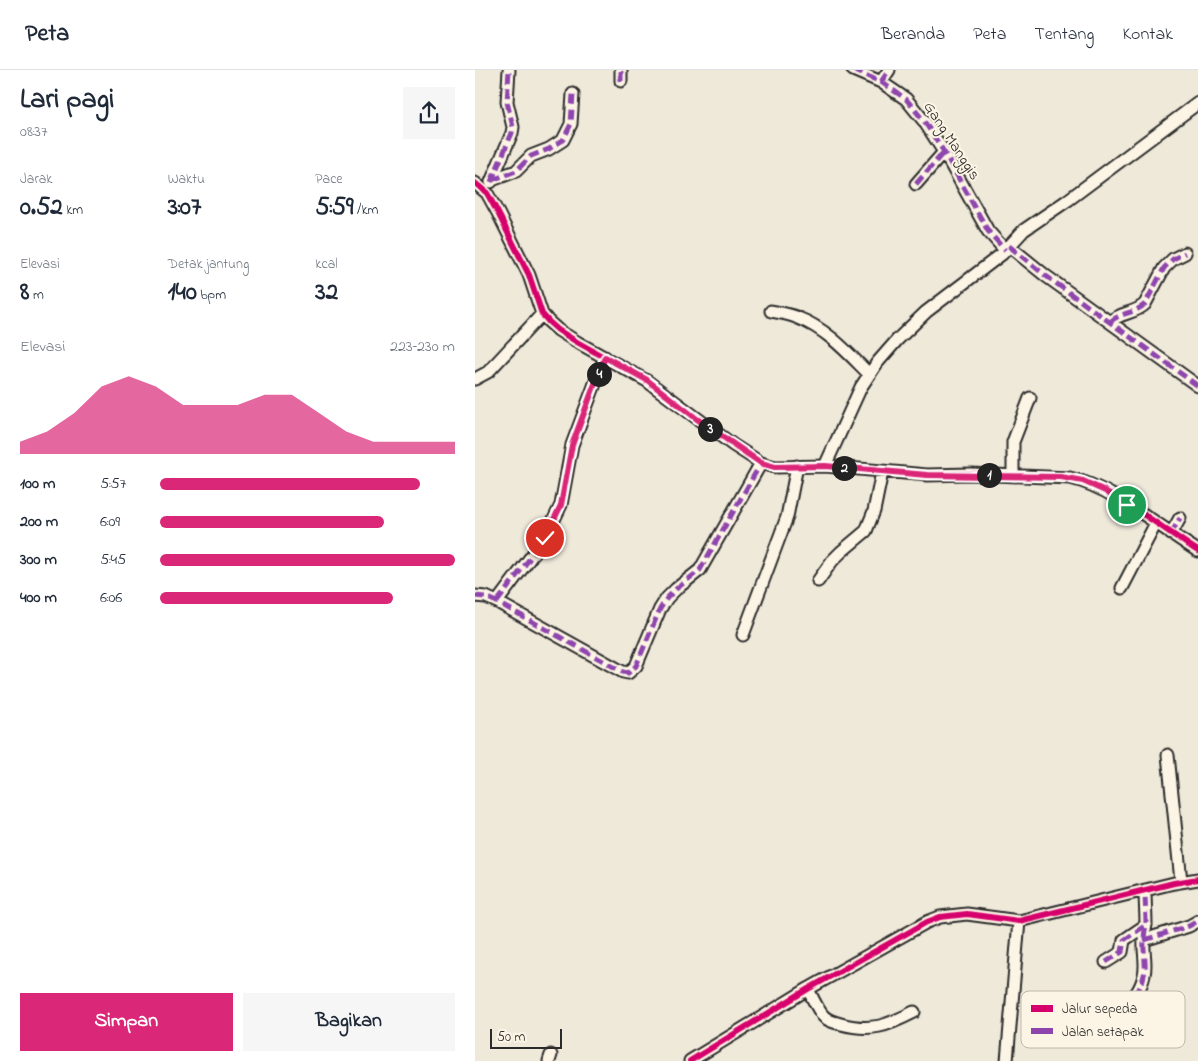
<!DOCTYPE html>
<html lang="id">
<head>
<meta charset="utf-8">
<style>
	body { margin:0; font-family:"Indie Flower",sans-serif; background:#f6f6f7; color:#1f2937; height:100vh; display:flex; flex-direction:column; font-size:19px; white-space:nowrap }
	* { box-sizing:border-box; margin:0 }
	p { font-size:16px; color:#747a83 }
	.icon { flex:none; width:28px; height:28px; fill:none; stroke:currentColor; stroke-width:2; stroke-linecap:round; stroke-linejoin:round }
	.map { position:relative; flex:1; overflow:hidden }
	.details { display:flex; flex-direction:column; background:#fff; width:475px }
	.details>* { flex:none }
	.scale { position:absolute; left:15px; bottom:12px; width:72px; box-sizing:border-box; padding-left:5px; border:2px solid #2b2b2b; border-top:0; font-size:14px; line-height:18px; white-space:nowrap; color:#2b2b2b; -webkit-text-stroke:4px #fcf5e5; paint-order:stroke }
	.pin { position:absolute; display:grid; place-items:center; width:42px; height:42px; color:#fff; margin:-21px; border:2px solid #fff; border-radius:50%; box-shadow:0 1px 5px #0007 }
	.km { position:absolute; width:25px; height:25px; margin:-12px; border-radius:50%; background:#222; color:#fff; font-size:14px; line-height:25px; text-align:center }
	.round { display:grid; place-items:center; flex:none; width:52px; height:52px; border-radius:0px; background:#f6f6f7 }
	.headline { display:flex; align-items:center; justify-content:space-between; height:85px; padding:0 20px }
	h1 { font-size:28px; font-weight:800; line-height:38px }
	.figures { display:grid; grid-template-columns:repeat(3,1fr); gap:8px; height:85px; padding:5px 20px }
	.figures div { display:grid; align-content:center }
	.figures b { font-size:25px; font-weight:800 }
	.figures small { font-size:14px; font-weight:400 }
	.figures p { font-size:14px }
	.chart { height:140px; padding:10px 20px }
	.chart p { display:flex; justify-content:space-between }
	.chart svg { width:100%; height:90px; margin-top:5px; fill:#db2777; opacity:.7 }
	.cta { display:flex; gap:10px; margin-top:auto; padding:10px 20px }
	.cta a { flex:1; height:58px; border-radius:0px; background:#db2777; color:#fff; font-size:20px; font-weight:800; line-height:58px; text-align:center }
	.cta a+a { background:#f6f6f7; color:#1f2937 }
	ul { padding:0 20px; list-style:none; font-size:16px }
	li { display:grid; grid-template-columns:80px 60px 1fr; align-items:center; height:38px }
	li i { height:12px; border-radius:6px; background:#db2777 }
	header { display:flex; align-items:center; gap:30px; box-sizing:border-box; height:70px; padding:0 25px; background:#fff; border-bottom:1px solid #e0e1e3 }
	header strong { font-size:24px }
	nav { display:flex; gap:28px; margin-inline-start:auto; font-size:18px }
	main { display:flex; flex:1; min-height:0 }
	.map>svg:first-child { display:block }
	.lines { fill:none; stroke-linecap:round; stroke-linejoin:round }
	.minor-casing { stroke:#2b2b2b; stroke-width:15 }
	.minor { stroke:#fcf5e5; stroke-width:11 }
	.quiet { stroke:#8e44ad; stroke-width:5; stroke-dasharray:10 5; stroke-linecap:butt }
	.cycleway-casing { stroke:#fcf5e5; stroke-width:9 }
	.cycleway { stroke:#d6006c; stroke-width:6 }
	.route-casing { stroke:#fff; stroke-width:10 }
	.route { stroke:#db2777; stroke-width:6 }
	.labels { text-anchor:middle; stroke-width:4; stroke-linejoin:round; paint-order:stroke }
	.street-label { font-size:16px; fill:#2b2b2b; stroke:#fcf5e5 }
	.key { fill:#fcf5e5; stroke:#bdb8ad; stroke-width:1 }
	.key-label { font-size:14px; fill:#2b2b2b }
</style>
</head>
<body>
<header>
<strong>Peta</strong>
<nav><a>Beranda</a><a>Peta</a><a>Tentang</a><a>Kontak</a></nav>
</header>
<main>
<section class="details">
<div class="headline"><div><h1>Lari pagi</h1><p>08:37</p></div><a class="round"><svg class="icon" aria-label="share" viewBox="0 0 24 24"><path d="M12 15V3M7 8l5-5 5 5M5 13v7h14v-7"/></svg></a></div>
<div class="figures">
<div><p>Jarak</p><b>0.52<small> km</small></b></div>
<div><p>Waktu</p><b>3:07</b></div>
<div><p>Pace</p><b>5:59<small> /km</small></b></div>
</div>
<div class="figures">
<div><p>Elevasi</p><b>8<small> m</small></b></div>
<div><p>Detak jantung</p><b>140<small> bpm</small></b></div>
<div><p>kcal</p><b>32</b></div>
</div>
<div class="chart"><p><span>Elevasi</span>223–230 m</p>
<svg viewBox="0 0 160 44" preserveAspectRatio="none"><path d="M0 44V38L10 33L20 24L30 11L40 6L50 11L60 20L70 20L80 20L90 15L100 15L110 24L120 33L130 38L140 38L150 38L160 38V44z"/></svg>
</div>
<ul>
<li><b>100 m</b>5:57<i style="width:88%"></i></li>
<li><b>200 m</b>6:09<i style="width:76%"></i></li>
<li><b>300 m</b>5:45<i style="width:100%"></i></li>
<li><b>400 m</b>6:06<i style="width:79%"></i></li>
</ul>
<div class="cta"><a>Simpan</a><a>Bagikan</a></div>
</section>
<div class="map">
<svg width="723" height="991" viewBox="0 0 723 991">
	<rect width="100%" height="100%" fill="#efe9da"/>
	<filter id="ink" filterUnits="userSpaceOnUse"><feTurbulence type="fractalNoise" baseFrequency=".02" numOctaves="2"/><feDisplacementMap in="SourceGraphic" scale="10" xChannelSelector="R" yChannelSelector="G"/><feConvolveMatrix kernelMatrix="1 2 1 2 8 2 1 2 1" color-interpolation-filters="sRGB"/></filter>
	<g filter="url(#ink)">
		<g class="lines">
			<defs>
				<path id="minor" d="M378,0L406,12L431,29L449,51L469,82L513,161L530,180
					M146,11V0
					M406,12L414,0
					M17,110L41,101L56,86L74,79L88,70L96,54L98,24
					M16,112L37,63L38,57L32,32L34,0
					M0,113L12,123L23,143L54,205L67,244L74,252L83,260L102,272L172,311L258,375L286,393L300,397L350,396L452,405L496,404L595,408C637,417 686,458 723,481
					M441,114L469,82
					M534,176L571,206L723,316
					M296,241C305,243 315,244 323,248C352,259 373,283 394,304
					M635,252C645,242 660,244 670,234L689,198L698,189L710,183
					M0,309L13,302L67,244
					M350,396L386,317L402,293L423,269L451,242L527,184L549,160L593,130L723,33
					M538,406V372L555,328
					M696,464L705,448
					M343,511L357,491L366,482L391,461L399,441L407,402
					M647,518L681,453
					M0,526L11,527L22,532L148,602L153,603L161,596L185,539L192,528L201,519L225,500L286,393
					M22,532L70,468L86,435L97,375L130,287
					M268,565L312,447L322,396
					M693,685L706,811
					M669,870L714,856L723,851
					M631,892L647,882L649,870L671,855
					M333,919C337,927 341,936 346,943C350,950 358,952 366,954C396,962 412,956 439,942
					M594,959C623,949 662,941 669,905C672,894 668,882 669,871C669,865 670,860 671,855C671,844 670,832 670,820
					M74,991L76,985
					M215,991L333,919L452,852L465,847L492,844L544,851L699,813L723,809
					M532,991L544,851"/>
			</defs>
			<use href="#minor" class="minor-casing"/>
			<use href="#minor" class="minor"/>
			<path class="quiet" d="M378,0L406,12L431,29L449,51L469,82L513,161L530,180
				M146,11V0
				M406,12L414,0
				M17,110L41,101L56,86L74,79L88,70L96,54L98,24
				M16,112L37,63L38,57L32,32L34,0
				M441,114L469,82
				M534,176L571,206L723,316
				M635,252C645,242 660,244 670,234L689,198L698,189L710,183
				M696,464L705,448
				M0,526L11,527L22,532L148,602L153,603L161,596L185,539L192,528L201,519L225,500L286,393
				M22,532L70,468L86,435L97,375L130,287
				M669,870L714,856L723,851
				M631,892L647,882L649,870L671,855
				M594,959C623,949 662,941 669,905C672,894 668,882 669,871C669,865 670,860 671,855C671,844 670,832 670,820"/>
			<defs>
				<path id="cycleway" d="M0,113L12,123L23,143L54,205L67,244L74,252L83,260L102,272L172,311L258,375L286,393L300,397L350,396L452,405L496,404L595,408C637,417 686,458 723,481
					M215,991L333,919L452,852L465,847L492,844L544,851L699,813L723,809"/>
			</defs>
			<use href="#cycleway" class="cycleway-casing"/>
			<use href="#cycleway" class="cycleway"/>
		</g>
	</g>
	<g class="lines" filter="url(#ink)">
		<defs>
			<path id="route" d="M70,468L86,435L97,375L130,287L172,310L222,349L286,393L300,397L350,396L452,405L586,407L608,411L630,421L652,435"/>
		</defs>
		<use href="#route" class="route-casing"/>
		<use href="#route" class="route"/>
	</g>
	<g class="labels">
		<g class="street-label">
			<text transform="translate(478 70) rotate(57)" y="6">Gang Manggis</text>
		</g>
	</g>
	<rect x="546" y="921" width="164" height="57" rx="8" class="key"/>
	<rect x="556" y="935" width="22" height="7" fill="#d6006c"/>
	<rect x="556" y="958" width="22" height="6" fill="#8e44ad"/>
	<g class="key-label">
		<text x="587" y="943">Jalur sepeda</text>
		<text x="587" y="966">Jalan setapak</text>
	</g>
</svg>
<div class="scale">50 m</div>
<div class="pin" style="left:652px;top:435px;background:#1e9e55"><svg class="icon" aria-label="arrive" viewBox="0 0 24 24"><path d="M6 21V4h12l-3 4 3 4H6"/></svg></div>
<div class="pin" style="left:70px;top:468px;background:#d93025"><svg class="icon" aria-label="check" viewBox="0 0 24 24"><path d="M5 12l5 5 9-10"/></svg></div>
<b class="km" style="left:514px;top:405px">1</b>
<b class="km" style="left:369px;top:398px">2</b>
<b class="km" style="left:235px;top:359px">3</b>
<b class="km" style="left:124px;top:304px">4</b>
</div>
</main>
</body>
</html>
